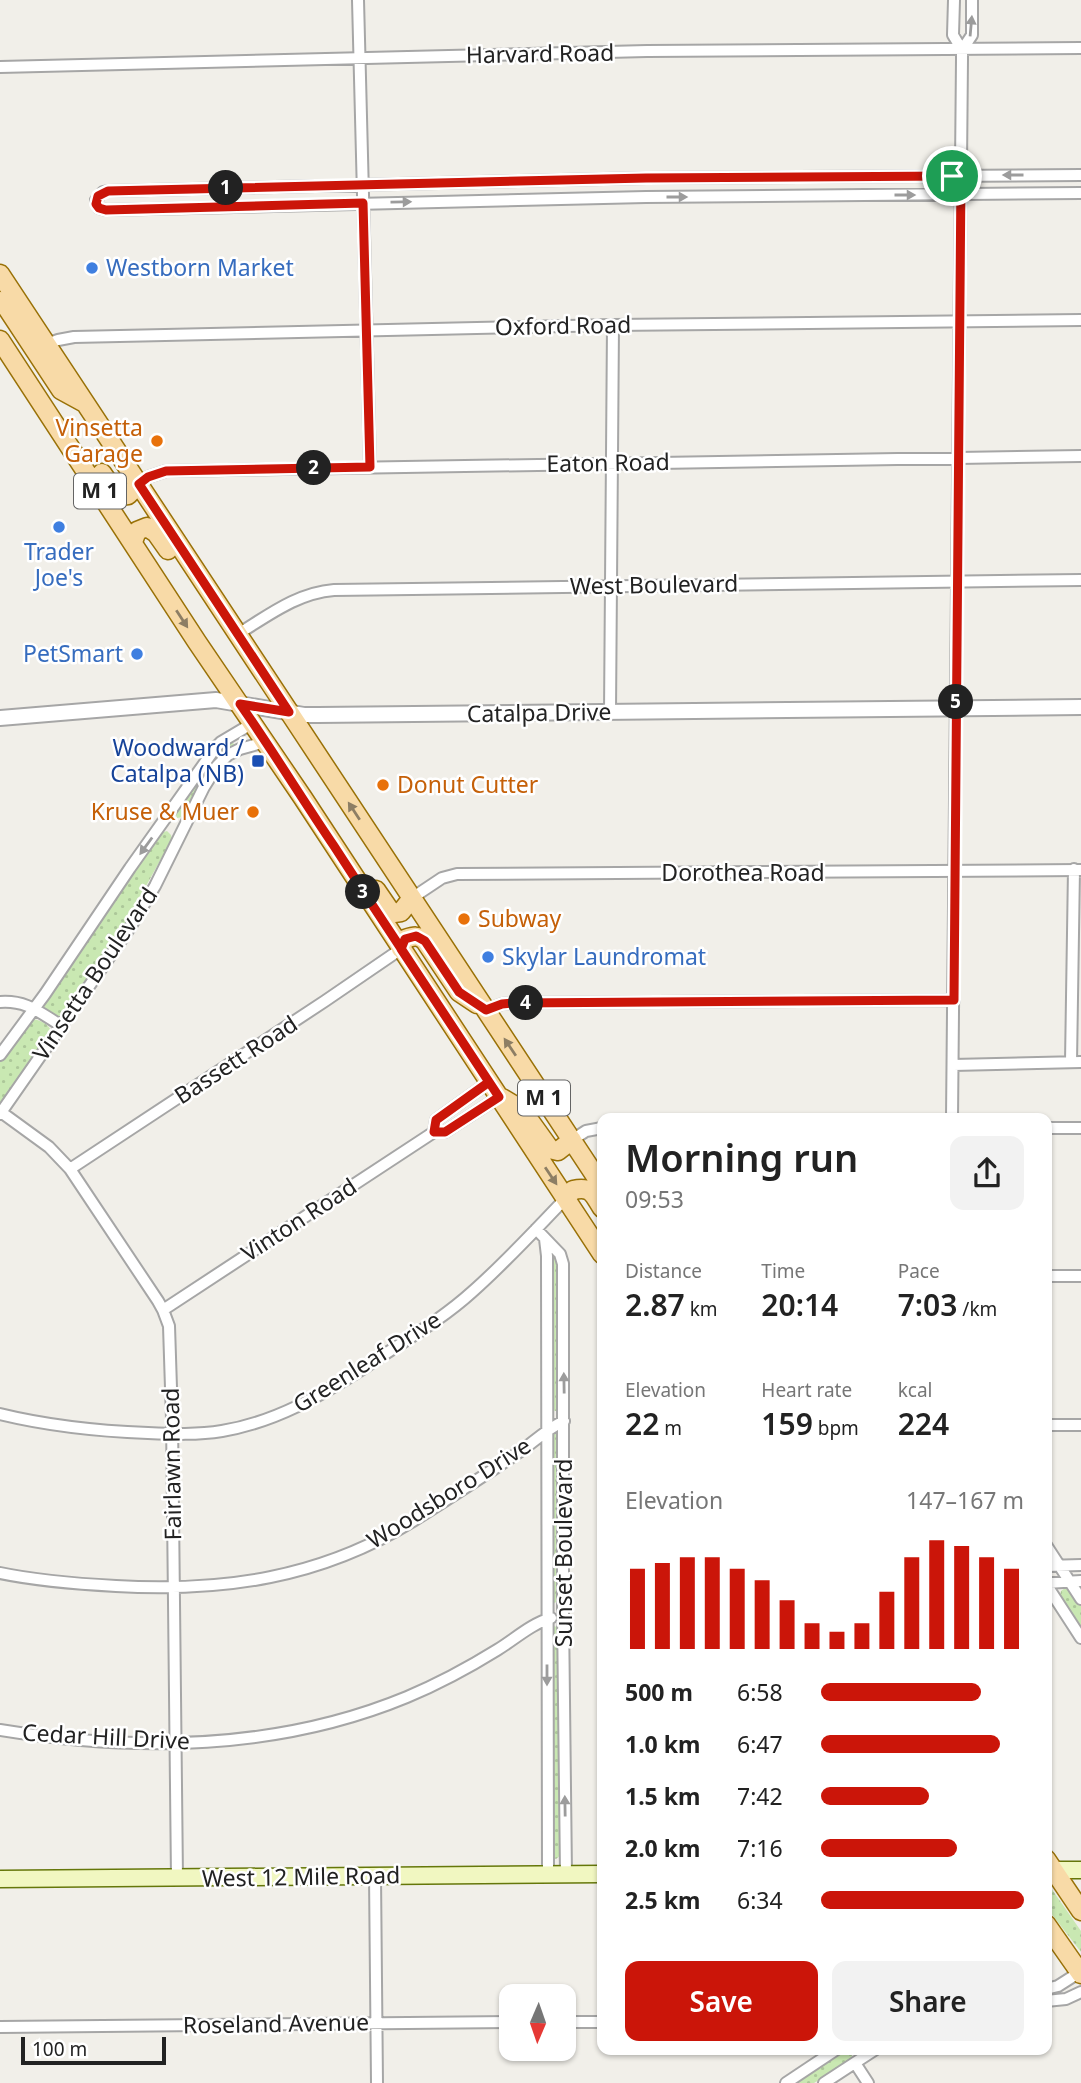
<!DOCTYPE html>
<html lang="en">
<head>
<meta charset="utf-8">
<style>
	body { margin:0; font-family:"Noto Sans",sans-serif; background:#f2f2f2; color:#222; height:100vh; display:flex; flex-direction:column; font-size:26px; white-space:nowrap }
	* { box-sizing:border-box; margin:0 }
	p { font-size:23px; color:#767676 }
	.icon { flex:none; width:38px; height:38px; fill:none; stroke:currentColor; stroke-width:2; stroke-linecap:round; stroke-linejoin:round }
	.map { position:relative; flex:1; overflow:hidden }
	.sheet { position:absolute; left:597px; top:1113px; width:455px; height:942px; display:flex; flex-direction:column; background:#fff; border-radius:14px; box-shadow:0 2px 5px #0004 }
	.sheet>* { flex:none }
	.needle { width:46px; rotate:182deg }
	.buttons { position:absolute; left:499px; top:1984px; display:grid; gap:14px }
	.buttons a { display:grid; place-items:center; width:77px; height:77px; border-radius:14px; background:#fff; box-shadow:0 2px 5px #0004; font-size:35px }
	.scale { position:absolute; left:21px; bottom:18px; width:145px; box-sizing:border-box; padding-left:7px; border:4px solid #222; border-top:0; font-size:19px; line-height:24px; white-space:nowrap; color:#222; -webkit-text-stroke:5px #fff; paint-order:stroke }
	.pin { position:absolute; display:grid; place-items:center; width:60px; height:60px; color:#fff; margin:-30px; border:4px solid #fff; border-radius:50%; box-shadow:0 2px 7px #0007 }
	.km { position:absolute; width:35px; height:35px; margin:-18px; border-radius:50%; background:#222; color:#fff; font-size:19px; line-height:35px; text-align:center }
	.round { display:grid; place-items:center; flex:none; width:74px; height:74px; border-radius:14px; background:#f2f2f2 }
	.headline { display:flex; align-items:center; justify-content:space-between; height:119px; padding:0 28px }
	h1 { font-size:38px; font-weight:600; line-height:52px }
	.stats { display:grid; grid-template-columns:repeat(3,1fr); gap:10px; height:119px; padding:7px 28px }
	.stats div { display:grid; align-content:center }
	.stats b { font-size:30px; font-weight:600 }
	.stats small { font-size:19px; font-weight:400 }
	.stats p { font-size:19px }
	.chart { height:196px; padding:14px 28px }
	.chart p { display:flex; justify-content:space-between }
	.chart svg { width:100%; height:126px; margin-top:7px; stroke:#cb1509; stroke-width:6 }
	.action { display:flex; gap:14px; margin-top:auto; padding:14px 28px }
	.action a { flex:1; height:80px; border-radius:14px; background:#cb1509; color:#fff; font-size:28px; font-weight:600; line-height:80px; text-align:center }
	.action a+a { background:#f2f2f2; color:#222 }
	ul { padding:0 28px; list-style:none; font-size:23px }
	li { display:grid; grid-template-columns:112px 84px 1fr; align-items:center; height:52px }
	li i { height:18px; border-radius:9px; background:#cb1509 }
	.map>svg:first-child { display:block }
	.grass { fill:url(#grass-dots) }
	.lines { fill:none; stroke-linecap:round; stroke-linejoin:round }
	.minor-casing { stroke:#a6a6a6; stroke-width:14 }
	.tertiary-casing { stroke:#a6a6a6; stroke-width:18 }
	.secondary-casing { stroke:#65770a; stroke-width:19 }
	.primary-casing { stroke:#997107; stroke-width:21 }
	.minor { stroke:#fff; stroke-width:10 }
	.tertiary { stroke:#fff; stroke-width:14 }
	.secondary { stroke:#f1f7c1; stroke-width:16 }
	.primary { stroke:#f8daa7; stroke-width:18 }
	.oneway { fill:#9c9c9c }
	.oneway2 { fill:#8d7e64 }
	.route-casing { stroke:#fff; stroke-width:14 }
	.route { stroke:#cb1509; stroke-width:9 }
	.shop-dot { fill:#3f7fe0; stroke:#fff; stroke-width:2.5 }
	.food-dot { fill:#e8710a; stroke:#fff; stroke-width:2.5 }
	.transit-dot { fill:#1a4fb4; stroke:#fff; stroke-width:2.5 }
	.labels { text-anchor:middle; stroke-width:5; stroke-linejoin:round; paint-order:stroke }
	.shield { fill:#fff; stroke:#646464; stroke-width:2 }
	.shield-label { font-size:21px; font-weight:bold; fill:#222 }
	.street-label { font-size:23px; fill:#222; stroke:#fff }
	.shop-label { font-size:23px; fill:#366cbe; stroke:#fff; text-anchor:start }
	.food-label { font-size:23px; fill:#c56008; stroke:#fff; text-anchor:end }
	.transit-label { font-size:23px; fill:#164399; stroke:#fff; text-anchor:end }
</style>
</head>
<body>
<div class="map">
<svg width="1081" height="2083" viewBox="0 0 1081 2083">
	<defs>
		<pattern id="grass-dots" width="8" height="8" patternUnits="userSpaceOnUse" patternTransform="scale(1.75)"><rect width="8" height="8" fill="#c9e8b2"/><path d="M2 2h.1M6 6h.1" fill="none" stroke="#acc799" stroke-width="1.8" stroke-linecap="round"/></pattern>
	</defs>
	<rect width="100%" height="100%" fill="#f1efe9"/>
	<path class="grass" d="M232,742L235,745C207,759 196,791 183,817L177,818L175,813L222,747Z
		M167,831L171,835L172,839L125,924L65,1012L59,1017L54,1016L43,1008L42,1003L161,833Z
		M31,1019C39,1019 49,1024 51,1031L0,1106V1062Z
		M552,1256L555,1258L559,1267V1407L556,1411L551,1410Z
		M551,1434H556L558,1436L559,1601L554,1603L552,1602Z
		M1065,1588L1070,1590L1081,1606V1631L1060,1596L1061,1591Z
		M554,1626L559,1628L561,1855L556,1859L551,1856L552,1627Z
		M1046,1881L1081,1931V1952L1047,1908Z
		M848,2051L852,2055L851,2061L814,2083H794L844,2052Z"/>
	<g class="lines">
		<defs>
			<path id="minor" d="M358,0L370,467
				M962,50L972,35V0
				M0,67L647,51L1081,48
				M1081,175L646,178L108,191L103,192L96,200L99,208L106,210L646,197L1081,193
				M46,344L58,340L74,337L613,325L1081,320
				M139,484L148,477L166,471L1081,456
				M238,634C269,615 297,593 334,590L1081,580
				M610,712L613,325
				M412,898L442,878L457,874L1081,870
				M0,1002C27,1000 40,1013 62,1026
				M486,1010L502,1004L514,1003L954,1000
				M0,1055L45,994L130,868L216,747L221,742L253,723
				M1071,1062L1074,869
				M953,1065L1081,1062
				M1,1112L49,1147L70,1169L158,1301L163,1310L169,1326L172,1419L177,1878
				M0,1114L131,926L155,886L204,787L217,766L228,755L240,749L265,742
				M952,1118L962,59V50L953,35L954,0
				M1046,1128H1081
				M434,1132L436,1120L489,1082
				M572,1140L586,1131L602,1128
				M70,1169L325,1001L401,949
				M536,1229L560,1254L563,1264V1614L566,1875
				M545,1239L547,1256L548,1874
				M1046,1276H1081
				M163,1310L434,1132H445L499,1097
				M0,1414C49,1426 98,1431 148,1433C172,1434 198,1435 222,1431C276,1422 322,1395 367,1366C402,1342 440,1321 472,1292C505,1263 535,1230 566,1198
				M1046,1425H1081
				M1046,1545L1081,1599
				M1046,1566L1081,1565
				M0,1573C38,1581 78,1584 116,1586C224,1592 320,1578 413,1521C451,1497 489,1473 525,1448C538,1438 549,1428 564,1421
				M1046,1583L1081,1581
				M1046,1584L1081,1638
				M0,1730C135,1752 279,1750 407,1697C438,1684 468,1668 497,1650C515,1639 531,1624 551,1618
				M375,1876L377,2083
				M1046,1989L1058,1986L1080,1972
				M1046,2001L1066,1999L1081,1992
				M564,2022H602
				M0,2027L511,2022
				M855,2063L868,2083
				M786,2083L837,2049
				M824,2083L876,2049"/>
			<path id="tertiary" d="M0,718L216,700L304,715H318L1081,707"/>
			<path id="secondary" d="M1046,1870H1081
				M0,1879L602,1874"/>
			<path id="primary" d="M0,274L602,1186
				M0,301L5,305L61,390L83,402
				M0,340L197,642L303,798L602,1254
				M102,473L115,492L120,496L128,495L139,484
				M133,542L137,531L147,527L156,533L168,550
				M376,890L389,909L394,913L401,912L412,898
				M401,949L405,939C414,936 418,935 425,941L459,992L477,1004
				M502,1098L522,1110L550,1149L558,1151L572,1140
				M566,1198L573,1190C592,1186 593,1194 602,1208
				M1046,1859L1081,1911
				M1046,1924L1081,1974"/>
		</defs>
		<use href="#minor" class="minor-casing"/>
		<use href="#tertiary" class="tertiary-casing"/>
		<use href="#secondary" class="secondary-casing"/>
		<use href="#primary" class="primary-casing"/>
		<use href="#minor" class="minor"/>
		<use href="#tertiary" class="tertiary"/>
		<use href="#secondary" class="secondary"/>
		<use href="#primary" class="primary"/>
	</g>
	<defs><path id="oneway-solid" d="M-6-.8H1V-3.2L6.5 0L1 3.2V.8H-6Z" transform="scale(1.75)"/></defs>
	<g class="oneway">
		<use href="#oneway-solid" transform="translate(971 26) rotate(-85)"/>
		<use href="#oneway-solid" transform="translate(1013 175) rotate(180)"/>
		<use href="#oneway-solid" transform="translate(905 195)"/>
		<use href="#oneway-solid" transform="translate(677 197)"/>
		<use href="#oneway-solid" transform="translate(401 202) rotate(-1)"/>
		<use href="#oneway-solid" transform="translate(146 846) rotate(126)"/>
		<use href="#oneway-solid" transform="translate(564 1383) rotate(-91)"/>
		<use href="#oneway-solid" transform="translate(547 1675) rotate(90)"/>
		<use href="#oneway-solid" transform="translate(565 1806) rotate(-91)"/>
	</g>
	<g class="oneway2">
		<use href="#oneway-solid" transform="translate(182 619) rotate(57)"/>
		<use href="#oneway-solid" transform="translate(354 811) rotate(-123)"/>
		<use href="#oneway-solid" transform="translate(510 1047) rotate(-124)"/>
		<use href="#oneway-solid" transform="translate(551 1176) rotate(56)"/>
	</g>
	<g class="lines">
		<defs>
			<path id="route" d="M952,176L646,178L108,191L98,196L96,204L99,208L106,210L363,203L370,467L166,471L148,477L139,484L289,712L240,704C273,751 302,799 334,846C385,925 437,1003 489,1082L436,1120L434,1132H445L499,1097L401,949L405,939L416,936L425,941L459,992L486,1010L502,1004L514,1003L954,1000L961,176H952"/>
		</defs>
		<use href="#route" class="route-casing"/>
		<use href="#route" class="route"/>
	</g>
	<g class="shop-dot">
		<circle cx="92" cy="268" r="7"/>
		<circle cx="59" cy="527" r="7"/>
		<circle cx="137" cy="654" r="7"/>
		<circle cx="488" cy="957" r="7"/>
	</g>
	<g class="food-dot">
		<circle cx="157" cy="441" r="7"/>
		<circle cx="383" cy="785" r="7"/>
		<circle cx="253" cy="812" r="7"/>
		<circle cx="464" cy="919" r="7"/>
	</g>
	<rect class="transit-dot" x="251" y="754" width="14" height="14" rx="3.5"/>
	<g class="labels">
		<g class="shield">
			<rect x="74" y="473.5" width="52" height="35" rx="5"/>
			<rect x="518" y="1080.5" width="52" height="35" rx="5"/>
		</g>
		<g class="shield-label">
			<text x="100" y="498">M 1</text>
			<text x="544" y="1105">M 1</text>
		</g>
		<g class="street-label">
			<text transform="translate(540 54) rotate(-1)" y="8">Harvard Road</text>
			<text transform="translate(563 326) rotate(-1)" y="8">Oxford Road</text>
			<text transform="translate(608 463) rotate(-1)" y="8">Eaton Road</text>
			<text transform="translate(654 585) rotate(-1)" y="8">West Boulevard</text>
			<text transform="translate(539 713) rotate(-1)" y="8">Catalpa Drive</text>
			<text x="743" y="881">Dorothea Road</text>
			<text transform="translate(95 974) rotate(-56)" y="8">Vinsetta Boulevard</text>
			<text transform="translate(236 1060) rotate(-33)" y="8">Bassett Road</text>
			<text transform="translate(299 1220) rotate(-33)" y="8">Vinton Road</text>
			<text transform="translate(367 1362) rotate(-32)" y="8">Greenleaf Drive</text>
			<text transform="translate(172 1464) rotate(-91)" y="8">Fairlawn Road</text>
			<text transform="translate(449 1493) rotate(-32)" y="8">Woodsboro Drive</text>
			<text transform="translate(564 1553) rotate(-90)" y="8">Sunset Boulevard</text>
			<text transform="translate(106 1737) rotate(3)" y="8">Cedar Hill Drive</text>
			<text transform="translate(301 1877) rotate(-1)" y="8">West 12 Mile Road</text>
			<text transform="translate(276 2024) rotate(-1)" y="8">Roseland Avenue</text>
		</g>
		<g class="shop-label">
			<text x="106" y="276">Westborn Market</text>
			<text x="59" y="560" text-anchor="middle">Trader<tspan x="59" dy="26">Joe's</tspan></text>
			<text x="123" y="662" text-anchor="end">PetSmart</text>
			<text x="502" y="965">Skylar Laundromat</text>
		</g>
		<g class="food-label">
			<text x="143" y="436">Vinsetta<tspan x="143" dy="26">Garage</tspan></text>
			<text x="397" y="793" text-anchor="start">Donut Cutter</text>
			<text x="239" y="820">Kruse &amp; Muer</text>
			<text x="478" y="927" text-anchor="start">Subway</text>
		</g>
		<g class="transit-label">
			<text x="244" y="756">Woodward /<tspan x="244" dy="26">Catalpa (NB)</tspan></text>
		</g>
	</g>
</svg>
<div class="buttons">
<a><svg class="needle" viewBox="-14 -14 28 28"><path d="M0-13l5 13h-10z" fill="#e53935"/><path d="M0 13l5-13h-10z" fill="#767676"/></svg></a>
</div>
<div class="scale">100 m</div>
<div class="pin" style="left:952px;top:176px;background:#1e9e55"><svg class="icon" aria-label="arrive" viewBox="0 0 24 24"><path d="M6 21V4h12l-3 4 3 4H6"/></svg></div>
<b class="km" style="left:226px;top:188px">1</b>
<b class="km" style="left:314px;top:468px">2</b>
<b class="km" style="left:363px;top:892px">3</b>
<b class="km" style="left:526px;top:1003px">4</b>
<b class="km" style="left:956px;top:702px">5</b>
<section class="sheet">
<div class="headline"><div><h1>Morning run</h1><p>09:53</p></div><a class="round"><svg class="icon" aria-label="share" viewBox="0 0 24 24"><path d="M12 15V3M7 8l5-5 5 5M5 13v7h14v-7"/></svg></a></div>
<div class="stats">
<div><p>Distance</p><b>2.87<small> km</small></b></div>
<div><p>Time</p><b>20:14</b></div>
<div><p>Pace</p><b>7:03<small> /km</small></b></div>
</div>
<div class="stats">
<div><p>Elevation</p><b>22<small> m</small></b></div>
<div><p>Heart rate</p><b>159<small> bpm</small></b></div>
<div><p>kcal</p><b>224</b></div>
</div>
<div class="chart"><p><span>Elevation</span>147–167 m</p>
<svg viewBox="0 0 160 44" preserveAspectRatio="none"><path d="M5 44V16M15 44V14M25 44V12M35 44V12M45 44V16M55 44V20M65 44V27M75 44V35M85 44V38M95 44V35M105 44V24M115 44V12M125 44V6M135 44V8M145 44V12M155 44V16"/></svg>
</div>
<ul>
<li><b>500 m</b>6:58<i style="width:79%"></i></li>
<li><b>1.0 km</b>6:47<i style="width:88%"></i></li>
<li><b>1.5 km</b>7:42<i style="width:53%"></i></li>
<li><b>2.0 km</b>7:16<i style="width:67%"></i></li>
<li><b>2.5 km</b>6:34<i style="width:100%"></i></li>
</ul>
<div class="action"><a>Save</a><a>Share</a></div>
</section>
</div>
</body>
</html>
